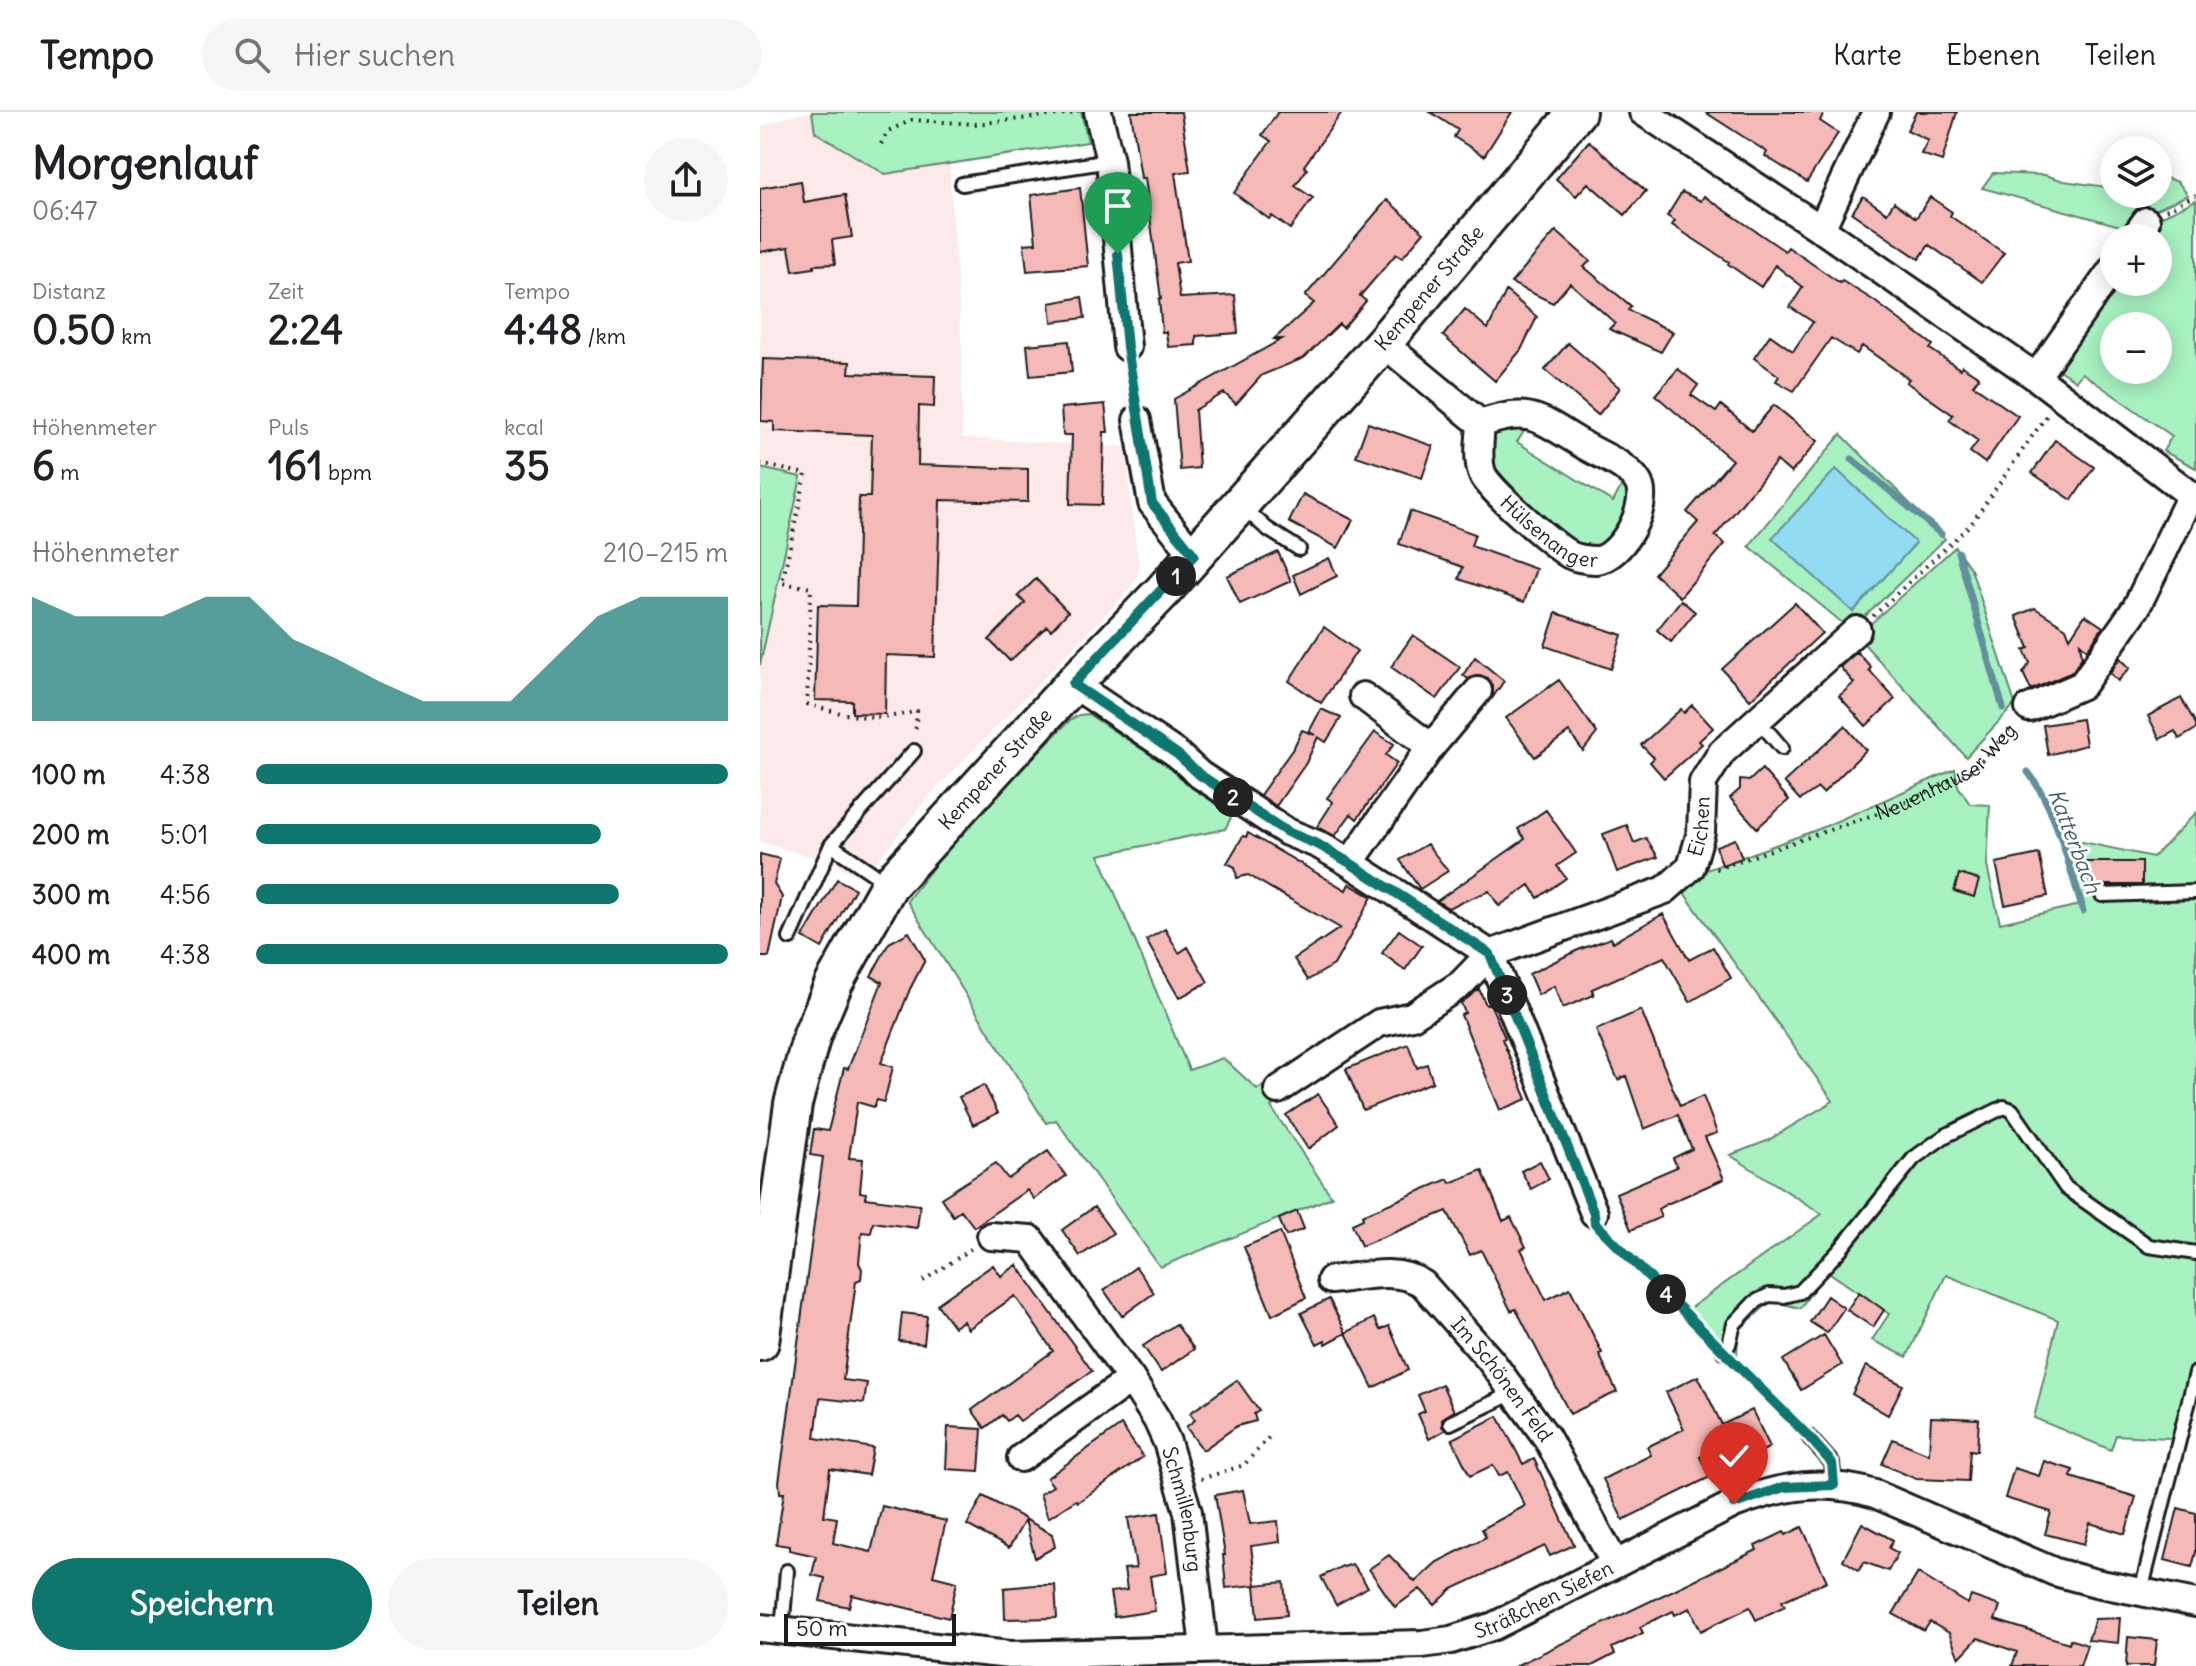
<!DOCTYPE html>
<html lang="de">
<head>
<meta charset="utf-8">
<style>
	body { margin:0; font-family:Delius,sans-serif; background:#f6f6f6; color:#202124; height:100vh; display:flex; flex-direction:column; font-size:30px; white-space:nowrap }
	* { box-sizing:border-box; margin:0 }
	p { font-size:26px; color:#757577 }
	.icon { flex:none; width:44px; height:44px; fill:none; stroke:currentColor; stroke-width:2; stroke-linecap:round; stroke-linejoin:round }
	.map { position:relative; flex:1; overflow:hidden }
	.panel { display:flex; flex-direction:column; background:#fff; width:760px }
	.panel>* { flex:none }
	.fabs { position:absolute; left:1340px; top:24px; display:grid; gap:16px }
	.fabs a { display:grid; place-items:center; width:72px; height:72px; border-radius:50%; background:#fff; box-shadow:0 4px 20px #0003; font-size:40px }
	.scale { position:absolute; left:24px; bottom:20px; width:172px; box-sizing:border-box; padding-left:8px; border:4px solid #1c1c1c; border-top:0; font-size:22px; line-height:28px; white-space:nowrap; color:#1c1c1c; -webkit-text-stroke:6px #fff; paint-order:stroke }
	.pin { position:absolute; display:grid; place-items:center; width:68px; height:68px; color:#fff; margin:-82px -34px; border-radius:50% 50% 50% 0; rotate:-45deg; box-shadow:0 0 8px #0007 }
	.pin .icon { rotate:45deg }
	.km { position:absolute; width:40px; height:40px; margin:-20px; border-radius:50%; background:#222; color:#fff; font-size:22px; line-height:40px; text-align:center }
	.round { display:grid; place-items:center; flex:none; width:84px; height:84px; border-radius:42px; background:#f6f6f6 }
	.headline { display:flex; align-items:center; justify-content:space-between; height:136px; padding:0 32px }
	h1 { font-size:44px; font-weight:700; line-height:60px }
	.metrics { display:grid; grid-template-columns:repeat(3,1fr); gap:12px; height:136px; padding:8px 32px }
	.metrics div { display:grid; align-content:center }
	.metrics b { font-size:40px; font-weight:700 }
	.metrics small { font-size:22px; font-weight:400 }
	.metrics p { font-size:22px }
	.chart { height:224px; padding:16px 32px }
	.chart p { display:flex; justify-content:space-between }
	.chart svg { width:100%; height:144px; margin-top:8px; fill:#0f766e; opacity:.7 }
	.cta { display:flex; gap:16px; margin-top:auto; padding:16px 32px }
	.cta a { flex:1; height:92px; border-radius:48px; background:#0f766e; color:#fff; font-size:32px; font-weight:700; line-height:92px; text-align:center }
	.cta a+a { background:#f6f6f6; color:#202124 }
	ul { padding:0 32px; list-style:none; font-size:26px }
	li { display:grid; grid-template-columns:128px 96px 1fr; align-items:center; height:60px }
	li i { height:20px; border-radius:10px; background:#0f766e }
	header { display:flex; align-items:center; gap:48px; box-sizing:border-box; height:112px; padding:0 40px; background:#fff; border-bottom:2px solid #e0e0e0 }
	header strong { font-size:38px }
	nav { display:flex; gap:44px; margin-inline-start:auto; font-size:28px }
	.search { width:560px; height:72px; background:#f6f6f6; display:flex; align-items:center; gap:20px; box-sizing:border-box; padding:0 28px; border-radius:44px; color:#757577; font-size:30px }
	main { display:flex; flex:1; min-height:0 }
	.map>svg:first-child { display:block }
	.built { fill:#fceaea }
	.green { fill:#a8f2c1; stroke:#62876e; stroke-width:2; fill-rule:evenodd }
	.water { fill:#91dcf2; stroke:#628f9c; stroke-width:2 }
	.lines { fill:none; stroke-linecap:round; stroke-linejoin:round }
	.stream { stroke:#628f9c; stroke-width:7 }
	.building { fill:#f5b9b8; stroke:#1c1c1c; stroke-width:2 }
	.lane-casing { stroke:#1c1c1c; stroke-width:18 }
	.street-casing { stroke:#1c1c1c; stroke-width:32 }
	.secondary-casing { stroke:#1c1c1c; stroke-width:42 }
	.path { stroke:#1c1c1c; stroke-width:4; stroke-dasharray:2 6; stroke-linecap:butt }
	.lane { stroke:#fff; stroke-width:12 }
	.street { stroke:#fff; stroke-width:26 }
	.secondary { stroke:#fff; stroke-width:36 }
	.route-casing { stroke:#fff; stroke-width:16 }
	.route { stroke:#0f766e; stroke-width:10 }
	.labels { text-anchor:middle; stroke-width:6; stroke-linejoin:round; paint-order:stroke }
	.street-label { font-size:20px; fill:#1c1c1c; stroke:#fff }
	.water-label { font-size:22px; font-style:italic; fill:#455f67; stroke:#fff }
</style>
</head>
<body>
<header>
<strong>Tempo</strong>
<div class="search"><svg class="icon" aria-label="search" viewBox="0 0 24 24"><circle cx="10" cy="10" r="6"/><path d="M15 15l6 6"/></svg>Hier suchen</div>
<nav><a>Karte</a><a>Ebenen</a><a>Teilen</a></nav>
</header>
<main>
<section class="panel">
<div class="headline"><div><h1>Morgenlauf</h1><p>06:47</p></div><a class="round"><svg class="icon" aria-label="share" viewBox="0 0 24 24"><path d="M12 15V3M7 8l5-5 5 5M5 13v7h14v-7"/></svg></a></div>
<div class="metrics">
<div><p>Distanz</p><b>0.50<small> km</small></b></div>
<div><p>Zeit</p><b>2:24</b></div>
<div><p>Tempo</p><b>4:48<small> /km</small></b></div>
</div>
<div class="metrics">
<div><p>Höhenmeter</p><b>6<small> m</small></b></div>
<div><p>Puls</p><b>161<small> bpm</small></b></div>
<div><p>kcal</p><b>35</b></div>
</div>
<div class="chart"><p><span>Höhenmeter</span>210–215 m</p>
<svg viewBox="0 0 160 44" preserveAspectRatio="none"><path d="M0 44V6L10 12L20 12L30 12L40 6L50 6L60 19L70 25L80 32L90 38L100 38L110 38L120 25L130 12L140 6L150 6L160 6V44z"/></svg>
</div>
<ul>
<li><b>100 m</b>4:38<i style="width:100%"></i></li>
<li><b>200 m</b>5:01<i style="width:73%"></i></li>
<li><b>300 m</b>4:56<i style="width:77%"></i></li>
<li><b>400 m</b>4:38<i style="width:100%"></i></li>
</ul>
<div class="cta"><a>Speichern</a><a>Teilen</a></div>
</section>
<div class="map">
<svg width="1436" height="1554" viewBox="0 0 1436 1554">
	<rect width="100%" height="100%" fill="#fff"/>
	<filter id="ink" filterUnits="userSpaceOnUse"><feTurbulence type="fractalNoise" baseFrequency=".0125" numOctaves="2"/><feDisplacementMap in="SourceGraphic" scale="16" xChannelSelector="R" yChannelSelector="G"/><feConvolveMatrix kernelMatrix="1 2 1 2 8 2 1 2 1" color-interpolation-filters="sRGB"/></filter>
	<g filter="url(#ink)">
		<path class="built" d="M52,0L55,20L124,62L189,52L202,238V326L366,335L371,395L379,453L377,464L370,477L168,685L104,766L70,750L0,730V15L27,5Z"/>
		<path class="green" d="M52,0H321L328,30L125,62L55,20Z
			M1233,61L1285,63L1304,69L1354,76V82H1398V63L1418,70L1428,83L1379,105L1371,117L1222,76Z
			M1436,88V356L1403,339L1412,324L1322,261L1316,269L1294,255L1354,170H1398V126H1384L1398,106ZM1354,214H1398V258H1354Z
			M769,312L757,330L853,390L864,369L872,388L853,429L835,439L815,434L730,359L728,323L738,313Z
			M1081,322L1185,427L1091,518L989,434Z
			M0,356L41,365L0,553Z
			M1195,435L1211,457L1255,592L1206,645L1097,524Z
			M328,602L475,698L465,717L339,743L429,958L463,946L497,977L507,971L519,989L511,995L572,1085L400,1155L296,1008L286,1011L147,789C195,723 253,666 310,608L319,603Z
			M1195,657L1198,674L1210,692L1230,693L1227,754L1240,811L1324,792L1304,726L1393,745L1436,701V1286L1425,1327L1356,1323L1351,1338L1274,1306L1298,1208L1186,1163L1147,1245L1112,1228L1129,1202L1067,1159L1040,1196L1011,1189L978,1219L977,1245L929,1197L1062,1102L970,1043L1007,1029L1073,989L922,778L938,761L1059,717Z"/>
		<path class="water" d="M1076,357L1156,431L1093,500L1012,426Z"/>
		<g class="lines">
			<path class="stream" d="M1092,347L1181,422
				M1198,440L1243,596
				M1268,660C1297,697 1309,755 1323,799"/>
		</g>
		<path class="building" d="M371,0H421L430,59L415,61L428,149L415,151L420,186L475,183L478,221L436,224V233L408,235L406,220H402L399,187H401L385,66H381Z
			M518,0H582L544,54L547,57L535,74L553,86L530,117L512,104L509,107L474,81L511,29L502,23Z
			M670,0H752L724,44L694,25L698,18Z
			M945,0H1064L1060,9L1078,21L1047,70L1005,44L1007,40Z
			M1156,0H1197L1182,49L1161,42L1168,28L1147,18Z
			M829,29L886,79L865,103L828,71L816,84L796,67Z
			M41,69L44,90L85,83L92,125L72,128L75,152L54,153V156L33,159L29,135L0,140V76Z
			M320,76L328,154L267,159L264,132L276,131L271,83Z
			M922,80L941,89L944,84L1025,139L1028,135L1080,171L1082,169L1113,188L1173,233L1170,237L1200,257L1202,254L1219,265L1213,273L1258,304L1225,351L1210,340L1218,329L1189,308L1193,303L1146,270L1149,267L1102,234L1097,242L1071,226L1034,279L1016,269L1019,264L994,246L1010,223L1033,239L1053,210L1030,195L1043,175L1015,153L1001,175L968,152L969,150L912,113L915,109L907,104Z
			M1103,84L1127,101L1134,90L1156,106L1170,85L1192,100L1190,104L1244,141L1222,170L1169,133L1159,147L1092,101Z
			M627,88L664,120L642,146L636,142L600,184L606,189L583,216L579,212L544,246L502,263L476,292L464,281L435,298L439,356L420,358L414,287L522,227H514L554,191L545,184Z
			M796,119L830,149L824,155L871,194L868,198L913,220L901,240L849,217L855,211L810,171L793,191L751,171Z
			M746,179L777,205L761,238L735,269L683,224L705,197L728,217Z
			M322,185L325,206L292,210L290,191Z
			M309,229L312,260L270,264L267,233Z
			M808,231L860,276L838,303L785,258Z
			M3,247L90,250L89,261L175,264L174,295L159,294L158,353L268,357V390L180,388L175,545L126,543L125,602L92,601V589L55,588L58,493L96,494L99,385H110L112,323L14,319V310L1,309Z
			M918,257L938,273L931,283L956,300L961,293L992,319L1014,293L1058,329L1031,361L1017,349L955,424L965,432L920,485L894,462L938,410L927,400L972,348L895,283Z
			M345,292L348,320H344L342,393L310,392L312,323H303L301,296Z
			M608,311L673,334L662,366L596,344Z
			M1295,328L1334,355L1312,388L1272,361Z
			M543,382L593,408L578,436L529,410Z
			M650,399L715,422L711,434L776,457L764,490L699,467L703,455L639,432Z
			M518,440L531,469L480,492L467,464Z
			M569,446L577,464L541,482L533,463Z
			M276,467L308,500L291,518L287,514L250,549L229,528L265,491L258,484Z
			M921,488L935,500L911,530L897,518Z
			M1035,491L1062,521L990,588L962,557Z
			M1275,496L1306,516L1310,526L1325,503L1343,515L1327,538L1320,531L1322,545L1312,560L1271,578L1263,561L1270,551L1264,538L1269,536L1256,504Z
			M796,501L862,523L851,557L785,534Z
			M564,515L597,539L561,591L529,569Z
			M653,523L700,555L677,587L631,555Z
			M1097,540L1111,555L1109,558L1135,587L1106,614L1079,584L1094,571L1080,555Z
			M715,545L744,569L733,585V574L728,566L720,563L708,567L703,563Z
			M1360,546L1370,556L1358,569L1350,561Z
			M799,568L837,621L823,639L809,620L775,645L746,606Z
			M1421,586L1436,612V617L1419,627L1415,619L1400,627L1388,604Z
			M932,593L953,616L939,629L942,632L904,666L890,650L894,646L881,633L921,597L924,601Z
			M561,597L581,606L566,630L558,625L546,651L516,694L500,683L534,635L542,618L555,623L549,620Z
			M1322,607L1326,633L1288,643L1283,613Z
			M1085,614L1106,638L1063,681L1058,676L1040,688L1024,670Z
			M615,620L634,632L626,643L637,651L597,707L591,702L575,724L557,715L573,690L567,686Z
			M1002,657L1029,688L997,716L970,686L980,677V668L989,669Z
			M786,698L816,741L797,754L806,766L778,786L770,773L739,794L729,779L688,796L677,789L765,727L758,717Z
			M867,713L874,731L886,726L898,745L857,760L843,722Z
			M488,721L586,778L589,772L612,785L574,853L548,868L534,847L580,816L488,763L477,766L475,755L467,751L483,724L486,725Z
			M975,727L982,746L962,753L956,734Z
			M667,732L688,759L660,777L640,748Z
			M0,742L20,747L14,772L22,785L9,845H0Z
			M1279,742L1288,784L1245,793L1236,751Z
			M1326,750H1382V773H1331Z
			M1199,762L1219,768L1214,785L1194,779Z
			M77,767L95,777L62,836L43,825Z
			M903,802L929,848L953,835L971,866L930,890L904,845L832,877L834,883L803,896L794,874L778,883L769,862L818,838L851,826L853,830Z
			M405,817L419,841L428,835L448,870L419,886L386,828Z
			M639,818L662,834L645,858L622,841Z
			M149,820L165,848L150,877L121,951L133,955L124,990L117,988L114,995L97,990L89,1046L103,1047L100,1080L106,1081L105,1086L160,1093L157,1116L113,1110L111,1121L102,1120L99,1151L102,1157L101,1167L96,1169L83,1268L107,1271L104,1291L60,1286L55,1326L113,1336L108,1363L70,1357L64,1404L77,1406L73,1431L111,1440L122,1394L186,1409L173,1464L197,1470L189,1506L92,1483L89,1495L60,1489L65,1466L52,1463L56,1444L29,1438V1434L16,1432L24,1381H20L19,1370L23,1342L63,1045L50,1043L54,1017L68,1019L84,956L88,957L122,870L111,864L129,831Z
			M719,877L726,893L730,891L745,926L742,927L767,987L740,998L701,903L705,901L701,891Z
			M881,898L920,994L943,984L957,1021L945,1025L964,1067L907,1092L898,1097L901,1105L871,1118L856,1081L917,1055L913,1046L932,1037L918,1003L884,1017L866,964L858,968L836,918Z
			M648,932L657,956L667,952L673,970L603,998L586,957Z
			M224,973L238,1001L213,1013L199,985Z
			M558,982L579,1013L548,1037L526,1003Z
			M288,1039L306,1064L274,1087L267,1078L214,1115L201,1098L193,1104L181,1086L236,1051L248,1067Z
			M780,1049L789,1067L771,1077L761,1059Z
			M722,1058L743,1109L751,1105L766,1135L761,1137L786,1188L810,1176L842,1241L839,1242L857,1280L810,1302L756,1197L751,1199L721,1138L710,1143L687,1099L601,1134L592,1112L603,1107L602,1103L688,1067L690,1071Z
			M334,1095L353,1121L320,1144L302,1118Z
			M537,1099L544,1117L526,1124L519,1107Z
			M520,1120L546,1186L512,1203L484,1135Z
			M233,1153L241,1164L257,1153L332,1259L260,1309L255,1303L247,1309L242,1303L225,1316L212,1298L293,1239L255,1184L208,1217L203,1209L194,1215L177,1192Z
			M376,1155L394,1181L362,1204L344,1178Z
			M1099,1180L1124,1198L1113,1215L1087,1198Z
			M1067,1184L1084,1196L1067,1221L1050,1210Z
			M569,1187L586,1221L614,1206L620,1218L629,1214L648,1258L613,1276L586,1221L566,1232L565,1228L557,1232L541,1201Z
			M142,1201L167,1204L164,1232L139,1229Z
			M416,1212L434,1237L401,1260L383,1234Z
			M1064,1223L1082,1253L1041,1278L1023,1248Z
			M1106,1254L1143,1273L1128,1303L1092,1282Z
			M938,1264L962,1313L992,1298L1010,1335L986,1348L975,1327L940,1345L950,1365L863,1408L843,1367L891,1343L887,1335L924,1317L906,1280Z
			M477,1268L499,1299L494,1302L496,1309L477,1314L443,1338L426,1315L435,1308L430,1301Z
			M682,1272L694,1299L682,1307V1314L685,1318L669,1327L658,1302L665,1299L658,1283Z
			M738,1304L763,1352L774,1347L814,1433L790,1444L785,1434L692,1477L675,1493L660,1477L635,1495L609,1457L629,1443L655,1470L677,1450L726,1425L722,1417L765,1394L748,1360L739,1364L733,1353L710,1364L692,1327Z
			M1171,1305L1219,1307L1217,1339L1210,1338L1208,1369L1156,1367L1122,1352L1133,1327L1169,1342Z
			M361,1313L383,1345L318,1390L316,1388L288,1406L280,1382L293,1374L287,1366Z
			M188,1315L222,1317L219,1359L186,1357Z
			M1284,1349L1313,1358L1311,1365L1376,1385L1365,1422L1330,1411L1324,1432L1285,1422L1291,1400L1245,1386L1254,1356L1279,1364Z
			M483,1378L490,1412L518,1409L520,1430L491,1434L496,1473L524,1470L527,1503L498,1506L495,1473L466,1476L463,1443H465L455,1383Z
			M223,1384L292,1422L295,1435L275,1446L265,1408L249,1436L207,1413Z
			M1418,1396L1436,1401V1440L1432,1455L1405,1448Z
			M399,1401L407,1461L390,1464L395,1499L354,1505L350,1480L367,1478L364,1457L376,1456L368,1406Z
			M1102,1411L1133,1428L1129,1436L1138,1441L1128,1459L1104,1450L1099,1458L1083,1448Z
			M1042,1415L1067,1469L1022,1489L1025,1494L996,1508L990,1495L941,1519L930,1496L915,1503L913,1499L880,1515L883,1521L852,1536L855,1542L832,1554H755L997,1438L995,1434L1024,1420L1026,1423Z
			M592,1452L608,1475L576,1493L561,1465L582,1454L584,1455Z
			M1158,1461L1208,1492L1211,1484L1240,1494L1235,1508L1309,1531L1310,1527L1327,1533L1320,1554H1252L1257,1540L1218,1526L1199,1546L1189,1521L1170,1510L1164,1519L1133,1502Z
			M275,1473H295L297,1506L245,1507L244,1476Z
			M1360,1506L1358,1531L1328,1528L1335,1507Z
			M1368,1525L1397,1528L1394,1554H1366Z"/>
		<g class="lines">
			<defs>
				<path id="lane" d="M202,72L350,49
					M481,393L506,416L539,437
					M998,608L1022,636
					M127,771L71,733L154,639
					M1342,783L1436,780
					M30,826L71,733
					M964,1240L969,1232L974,1212L995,1190L1009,1183L1024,1184L1040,1180L1079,1139L1154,1046L1185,1024L1244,995L1252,998L1306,1076L1389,1134L1436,1141
					M690,1311L753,1281
					M1049,1325L1072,1351L1074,1373
					M1381,1479L1436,1261
					M22,1518L27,1459"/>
				<g id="street">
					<path d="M338,0L350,49L367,235"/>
					<path d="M883,0L1061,117L1276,265L1431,383L1376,496L1322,573L1269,596"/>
					<path d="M1061,117L1116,0"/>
					<path d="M1374,126L1386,109"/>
					<path id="s2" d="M623,231L721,312C720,327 717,347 722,361C728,377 790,430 807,441C813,446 828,448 836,448C861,447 891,392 878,370C867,352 839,343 822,332C781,308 770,293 721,312"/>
					<path d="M1276,265L1354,155"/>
					<path d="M377,308L392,391L434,443"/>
					<path d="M313,572L417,642L440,663L527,720L559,733L590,751L730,842L834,1101"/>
					<path d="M603,584L671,635"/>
					<path d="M590,751L671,635L718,579"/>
					<path id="s3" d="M518,978L619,911L652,904L701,872L730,842L905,778L931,755L941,720L943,670L962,640L1097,518"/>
					<path id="s4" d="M231,1124L270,1127L371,1267L397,1308L407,1330L428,1400L444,1536"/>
					<path id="s5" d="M571,1168C602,1165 636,1154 663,1172L731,1249L787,1326L855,1452"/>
					<path d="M261,1346L371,1267"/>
					<path id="s6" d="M0,1516L250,1543L662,1532L691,1528L734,1514L974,1392C1023,1373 1065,1367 1115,1382L1295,1460L1336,1471L1436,1491"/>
				</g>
				<g id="secondary">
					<path id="s7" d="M0,1230L33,992L52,923L74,871L129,773L313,572L403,479L623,231L817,0"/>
				</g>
			</defs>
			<use href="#lane" class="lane-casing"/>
			<use href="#street" class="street-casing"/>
			<use href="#secondary" class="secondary-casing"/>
			<g class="path">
				<path d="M121,32L128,19L152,8L215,12L316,1"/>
				<path d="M1406,98L1436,83"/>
				<path d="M370,257L374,284"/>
				<path d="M0,352L46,362L22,471L51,476L47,592C88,604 115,611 157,599L155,622"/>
				<path d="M1113,504L1211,412L1287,303"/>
				<path id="s1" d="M956,757L1136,695L1214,657L1253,614"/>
				<path d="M844,1120L951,1227"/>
				<path d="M163,1169L211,1137"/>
				<path d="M974,1250L1039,1314"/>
				<path d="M441,1367L484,1353L511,1323"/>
			</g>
			<use href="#lane" class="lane"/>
			<use href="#street" class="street"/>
			<use href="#secondary" class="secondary"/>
		</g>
	</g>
	<g class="lines" filter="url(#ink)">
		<defs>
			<path id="route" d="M358,142L367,235L392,391L434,443L313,572L417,642L440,663L527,720L559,733L590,751L730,842L834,1101L835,1111L1049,1325L1072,1351L1074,1373L1024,1375L974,1392"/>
		</defs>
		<use href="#route" class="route-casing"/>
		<use href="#route" class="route"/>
	</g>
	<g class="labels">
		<g class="street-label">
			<text dy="7" stroke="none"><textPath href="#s7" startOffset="1286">Kempener Straße</textPath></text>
			<text dy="7" stroke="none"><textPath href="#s2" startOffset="268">Hülsenanger</textPath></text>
			<text dy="7" stroke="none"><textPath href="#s1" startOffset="252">Neuenhauser Weg</textPath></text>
			<text dy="7" stroke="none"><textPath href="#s7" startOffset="638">Kempener Straße</textPath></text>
			<text dy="7" stroke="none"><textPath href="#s3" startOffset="518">Eichen</textPath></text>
			<text dy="7" stroke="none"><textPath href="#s5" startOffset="218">Im Schönen Feld</textPath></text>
			<text dy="7" stroke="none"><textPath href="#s4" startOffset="354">Schmillenburg</textPath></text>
			<text dy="7" stroke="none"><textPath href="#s6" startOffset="794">Sträßchen Siefen</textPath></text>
		</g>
		<g class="water-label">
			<text transform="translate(1315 729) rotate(69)" y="8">Katterbach</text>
		</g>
	</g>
</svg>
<div class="fabs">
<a><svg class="icon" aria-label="layers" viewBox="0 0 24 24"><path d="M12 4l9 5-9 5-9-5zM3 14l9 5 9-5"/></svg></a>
<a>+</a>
<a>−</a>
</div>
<div class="scale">50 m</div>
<div class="pin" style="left:358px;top:142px;background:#1e9e55"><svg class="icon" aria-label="arrive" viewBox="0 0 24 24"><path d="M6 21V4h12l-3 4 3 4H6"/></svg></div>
<div class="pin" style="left:974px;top:1392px;background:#d93025"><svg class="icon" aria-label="check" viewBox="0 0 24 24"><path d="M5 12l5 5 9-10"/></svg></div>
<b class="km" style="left:416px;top:464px">1</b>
<b class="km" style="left:473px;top:685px">2</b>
<b class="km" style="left:747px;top:883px">3</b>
<b class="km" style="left:906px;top:1182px">4</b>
</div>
</main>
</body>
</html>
